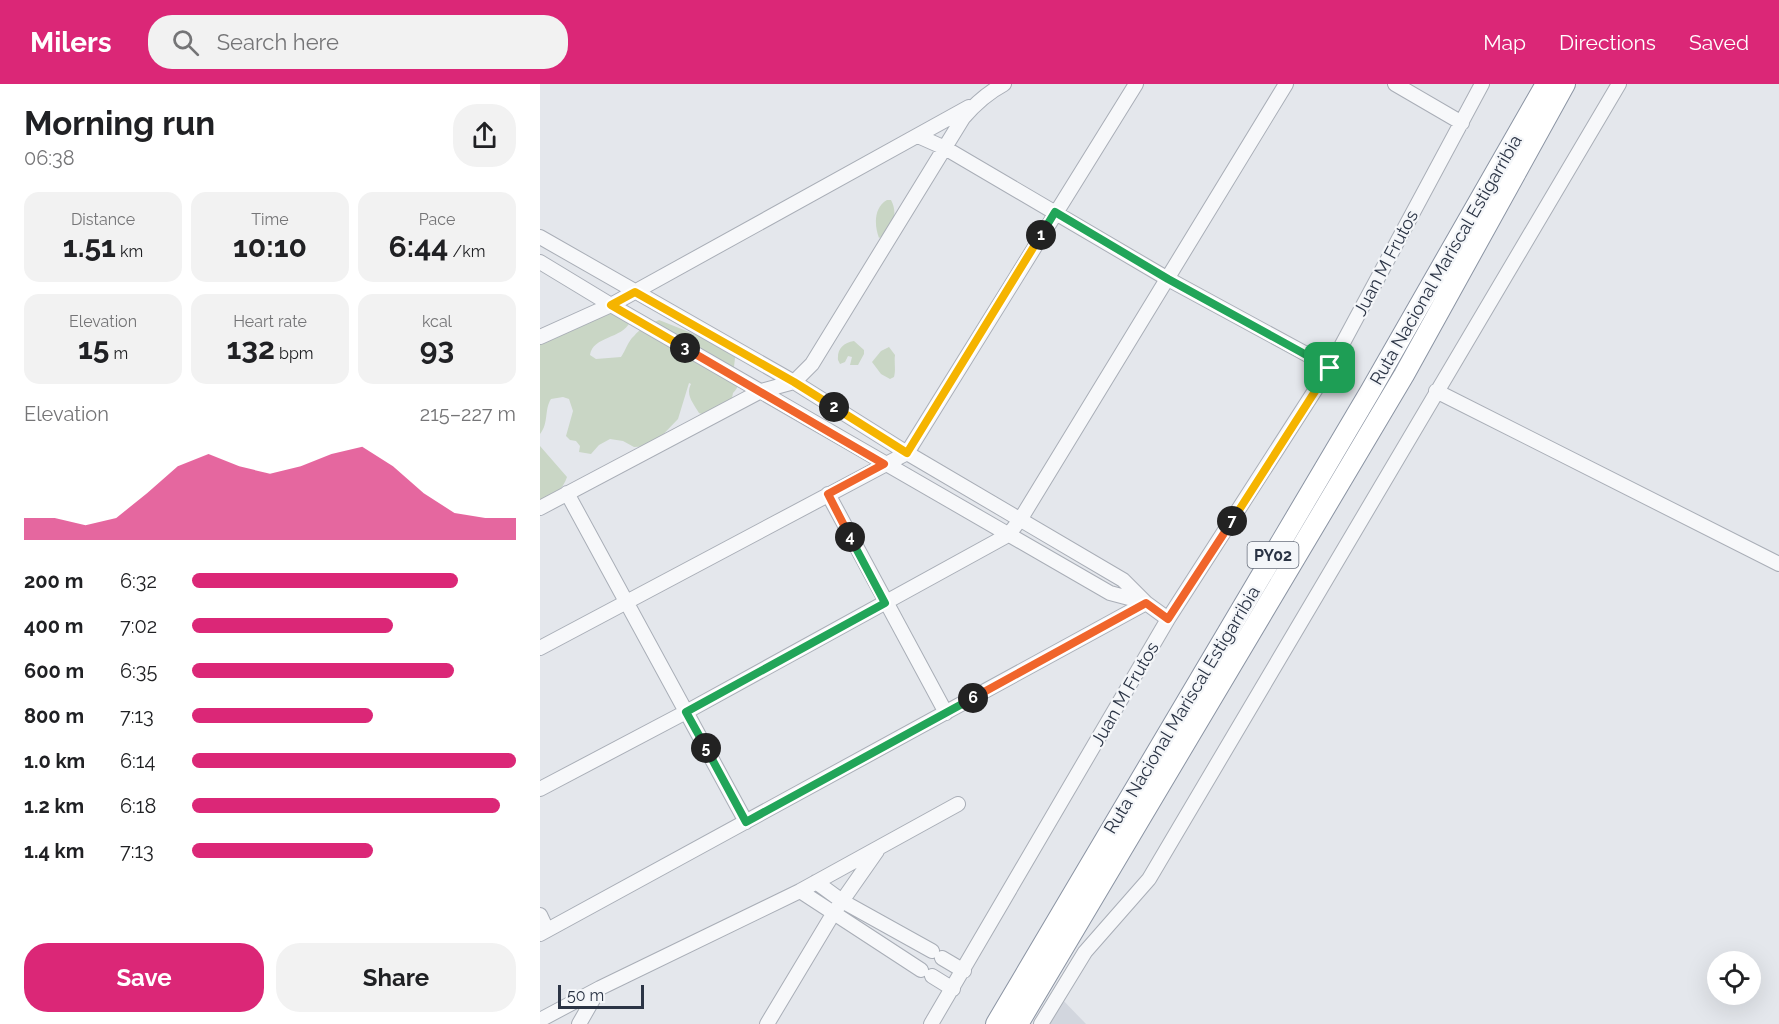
<!DOCTYPE html>
<html lang="en">
<head>
<meta charset="utf-8">
<style>
	body { margin:0; font-family:Raleway,sans-serif; background:#f2f2f2; color:#202124; height:100vh; display:flex; flex-direction:column; font-size:22px; white-space:nowrap }
	* { box-sizing:border-box; margin:0 }
	p { font-size:20px; color:#757577 }
	.icon { flex:none; width:33px; height:33px; fill:none; stroke:currentColor; stroke-width:2; stroke-linecap:round; stroke-linejoin:round }
	.map { position:relative; flex:1; overflow:hidden }
	.drawer { display:flex; flex-direction:column; background:#fff; width:540px }
	.drawer>* { flex:none }
	.tools { position:absolute; left:1167px; top:867px; display:grid; gap:12px }
	.tools a { display:grid; place-items:center; width:54px; height:54px; border-radius:50%; background:#fff; box-shadow:0 6px 24px #0002; font-size:30px }
	.scale { position:absolute; left:18px; bottom:15px; width:86px; box-sizing:border-box; padding-left:6px; border:3px solid #2b3445; border-top:0; font-size:16px; line-height:21px; white-space:nowrap; color:#2b3445; -webkit-text-stroke:4px #f4f6f9; paint-order:stroke }
	.pin { position:absolute; display:grid; place-items:center; width:51px; height:51px; color:#fff; margin:-26px; border-radius:12px; box-shadow:0 3px 9px #0006 }
	.km { position:absolute; width:30px; height:30px; margin:-15px; border-radius:50%; background:#222; color:#fff; font-size:16px; line-height:30px; text-align:center }
	.round { display:grid; place-items:center; flex:none; width:63px; height:63px; border-radius:24px; background:#f2f2f2 }
	.headline { display:flex; align-items:center; justify-content:space-between; height:102px; padding:0 24px }
	h1 { font-size:33px; font-weight:700; line-height:45px }
	.metrics { display:grid; grid-template-columns:repeat(3,1fr); gap:9px; height:102px; padding:6px 24px }
	.metrics div { display:grid; align-content:center; border-radius:15px; background:#f2f2f2; text-align:center }
	.metrics b { font-size:30px; font-weight:700 }
	.metrics small { font-size:16px; font-weight:400 }
	.metrics p { font-size:16px }
	.chart { height:168px; padding:12px 24px }
	.chart p { display:flex; justify-content:space-between }
	.chart svg { width:100%; height:108px; margin-top:6px; fill:#db2777; opacity:.7 }
	.button { display:flex; gap:12px; margin-top:auto; padding:12px 24px }
	.button a { flex:1; height:69px; border-radius:24px; background:#db2777; color:#fff; font-size:24px; font-weight:700; line-height:69px; text-align:center }
	.button a+a { background:#f2f2f2; color:#202124 }
	ul { padding:0 24px; list-style:none; font-size:20px }
	li { display:grid; grid-template-columns:96px 72px 1fr; align-items:center; height:45px }
	li i { height:15px; border-radius:8px; background:#db2777 }
	header { display:flex; align-items:center; gap:36px; box-sizing:border-box; height:84px; padding:0 30px; background:#db2777; color:#fff }
	header strong { font-size:28px }
	nav { display:flex; gap:33px; margin-inline-start:auto; font-size:21px }
	.search { width:420px; height:54px; background:#f2f2f2; display:flex; align-items:center; gap:15px; box-sizing:border-box; padding:0 21px; border-radius:24px; color:#757577; font-size:22px }
	main { display:flex; flex:1; min-height:0 }
	.map>svg:first-child { display:block }
	.built { fill:#d2d6de }
	.green { fill:#c9d6c5 }
	.lines { fill:none; stroke-linecap:round; stroke-linejoin:round }
	.minor-casing { stroke:#a9aeb7; stroke-width:16 }
	.highway-casing { stroke:#8b94a3; stroke-width:22 }
	.minor { stroke:#f7f8fa; stroke-width:14 }
	.highway { stroke:#fff; stroke-width:20 }
	.split-1-casing { stroke:#fff; stroke-width:12 }
	.split-2-casing { stroke:#fff; stroke-width:12 }
	.split-3-casing { stroke:#fff; stroke-width:12 }
	.split-4-casing { stroke:#fff; stroke-width:12 }
	.split-5-casing { stroke:#fff; stroke-width:12 }
	.split-6-casing { stroke:#fff; stroke-width:12 }
	.split-7-casing { stroke:#fff; stroke-width:12 }
	.split-8-casing { stroke:#fff; stroke-width:12 }
	.split-1 { stroke:#22a559; stroke-width:8 }
	.split-2 { stroke:#f5b400; stroke-width:8 }
	.split-3 { stroke:#f5b400; stroke-width:8 }
	.split-4 { stroke:#f0652b; stroke-width:8 }
	.split-5 { stroke:#22a559; stroke-width:8 }
	.split-6 { stroke:#22a559; stroke-width:8 }
	.split-7 { stroke:#f0652b; stroke-width:8 }
	.split-8 { stroke:#f5b400; stroke-width:8 }
	.labels { text-anchor:middle; stroke-width:4.5; stroke-linejoin:round; paint-order:stroke }
	.shield { fill:#f4f6f9; stroke:#676e7b; stroke-width:1.5 }
	.shield-label { font-size:16px; font-weight:bold; fill:#2b3445 }
	.street-label { font-size:18px; fill:#2b3445; stroke:#f4f6f9 }
</style>
</head>
<body>
<header>
<strong>Milers</strong>
<div class="search"><svg class="icon" aria-label="search" viewBox="0 0 24 24"><circle cx="10" cy="10" r="6"/><path d="M15 15l6 6"/></svg>Search here</div>
<nav><a>Map</a><a>Directions</a><a>Saved</a></nav>
</header>
<main>
<section class="drawer">
<div class="headline"><div><h1>Morning run</h1><p>06:38</p></div><a class="round"><svg class="icon" aria-label="share" viewBox="0 0 24 24"><path d="M12 15V3M7 8l5-5 5 5M5 13v7h14v-7"/></svg></a></div>
<div class="metrics">
<div><p>Distance</p><b>1.51<small> km</small></b></div>
<div><p>Time</p><b>10:10</b></div>
<div><p>Pace</p><b>6:44<small> /km</small></b></div>
</div>
<div class="metrics">
<div><p>Elevation</p><b>15<small> m</small></b></div>
<div><p>Heart rate</p><b>132<small> bpm</small></b></div>
<div><p>kcal</p><b>93</b></div>
</div>
<div class="chart"><p><span>Elevation</span>215–227 m</p>
<svg viewBox="0 0 160 44" preserveAspectRatio="none"><path d="M0 44V35L10 35L20 38L30 35L40 25L50 14L60 9L70 14L80 17L90 14L100 9L110 6L120 14L130 25L140 33L150 35L160 35V44z"/></svg>
</div>
<ul>
<li><b>200 m</b>6:32<i style="width:82%"></i></li>
<li><b>400 m</b>7:02<i style="width:62%"></i></li>
<li><b>600 m</b>6:35<i style="width:81%"></i></li>
<li><b>800 m</b>7:13<i style="width:56%"></i></li>
<li><b>1.0 km</b>6:14<i style="width:100%"></i></li>
<li><b>1.2 km</b>6:18<i style="width:95%"></i></li>
<li><b>1.4 km</b>7:13<i style="width:56%"></i></li>
</ul>
<div class="button"><a>Save</a><a>Share</a></div>
</section>
<div class="map">
<svg width="1239" height="940" viewBox="0 0 1239 940">
	<rect width="100%" height="100%" fill="#e4e7ec"/>
	<path class="built" d="M517,910L546,940H498Z"/>
	<path class="green" d="M347,116H351C359,131 352,146 339,154C334,141 334,123 347,116Z
		M67,217L90,238C82,255 53,252 50,271L56,275L81,273C86,266 88,257 94,252C100,244 110,240 119,236L164,254L176,257L180,264L195,273C195,277 194,280 194,284C196,294 202,301 193,309L191,319L167,332L159,329C154,320 145,311 151,300L149,299L138,335L112,362L94,363L83,357L70,355L59,361L51,370L39,368L40,362L36,357L30,356L26,352L33,327L29,315L23,313L11,315C4,326 9,339 0,350V256Z
		M314,257L324,266V270L318,281H310L312,273L308,272L305,278L300,280L298,276C297,265 303,259 314,257Z
		M349,263L355,271C354,278 356,286 354,293L350,295L341,290L332,278L341,267Z
		M0,362L27,393C23,406 12,413 0,417Z"/>
	<g class="lines">
		<defs>
			<path id="minor" d="M855,0L922,39
				M378,52L405,64L628,195L790,283
				M0,153L254,298L367,369L583,496L606,519L628,535
				M0,178L71,221L570,509L604,518
				M0,253L71,221L429,23
				M896,307L1239,480
				M27,409L206,738
				M288,410L406,629
				M0,424L221,307L254,298L272,280L423,34C435,20 447,9 464,0
				M0,564L367,369L596,0
				M0,705L146,628L468,451L480,436L746,0
				M276,798L302,817L392,867
				M260,807L381,886
				M0,831L7,846
				M0,850L606,519
				M402,874L424,887
				M392,892L413,905
				M0,936L60,904L260,807L418,720
				M39,940L59,905
				M227,940L293,830L337,767
				M391,940L628,535L790,283L942,0
				M501,940L545,868L609,795L1079,0"/>
			<path id="highway" d="M456,940L831,306L1006,0
				M478,940L864,291L1025,0"/>
		</defs>
		<use href="#minor" class="minor-casing"/>
		<use href="#highway" class="highway-casing"/>
		<use href="#minor" class="minor"/>
		<use href="#highway" class="highway"/>
	</g>
	<g class="lines">
		<defs>
			<path id="split-1" d="M501,151L515,128L628,195L790,284"/>
			<path id="split-2" d="M294,323L367,369L501,151"/>
			<path id="split-3" d="M145,264L71,221L95,208L254,298L294,323"/>
			<path id="split-4" d="M145,264L344,380L288,410L310,453"/>
			<path id="split-5" d="M166,664L146,628L345,519L310,453"/>
			<path id="split-6" d="M166,664L206,738L433,614"/>
			<path id="split-7" d="M433,614L606,519L628,535L692,437"/>
			<path id="split-8" d="M692,437L790,284"/>
		</defs>
		<use href="#split-1" class="split-1-casing"/>
		<use href="#split-2" class="split-2-casing"/>
		<use href="#split-3" class="split-3-casing"/>
		<use href="#split-4" class="split-4-casing"/>
		<use href="#split-5" class="split-5-casing"/>
		<use href="#split-6" class="split-6-casing"/>
		<use href="#split-7" class="split-7-casing"/>
		<use href="#split-8" class="split-8-casing"/>
		<use href="#split-1" class="split-1"/>
		<use href="#split-2" class="split-2"/>
		<use href="#split-3" class="split-3"/>
		<use href="#split-4" class="split-4"/>
		<use href="#split-5" class="split-5"/>
		<use href="#split-6" class="split-6"/>
		<use href="#split-7" class="split-7"/>
		<use href="#split-8" class="split-8"/>
	</g>
	<g class="labels">
		<rect class="shield" x="707.5" y="458" width="51" height="26" rx="4.5"/>
		<g class="shield-label">
			<text x="733" y="477">PY02</text>
		</g>
		<g class="street-label">
			<text transform="translate(906 176) rotate(-60)" y="6">Ruta Nacional Mariscal Estigarribia</text>
			<text transform="translate(846 179) rotate(-62)" y="6">Juan M Frutos</text>
			<text transform="translate(585 610) rotate(-60)" y="6">Juan M Frutos</text>
			<text transform="translate(642 626) rotate(-59)" y="6">Ruta Nacional Mariscal Estigarribia</text>
		</g>
	</g>
</svg>
<div class="tools">
<a><svg class="icon" aria-label="locate" viewBox="0 0 24 24"><circle cx="12" cy="12" r="6"/><path d="M12 2v4M12 18v4M2 12h4M18 12h4"/></svg></a>
</div>
<div class="scale">50 m</div>
<div class="pin" style="left:790px;top:284px;background:#1e9e55"><svg class="icon" aria-label="arrive" viewBox="0 0 24 24"><path d="M6 21V4h12l-3 4 3 4H6"/></svg></div>
<b class="km" style="left:501px;top:151px">1</b>
<b class="km" style="left:294px;top:323px">2</b>
<b class="km" style="left:145px;top:264px">3</b>
<b class="km" style="left:310px;top:453px">4</b>
<b class="km" style="left:166px;top:664px">5</b>
<b class="km" style="left:433px;top:614px">6</b>
<b class="km" style="left:692px;top:437px">7</b>
</div>
</main>
</body>
</html>
